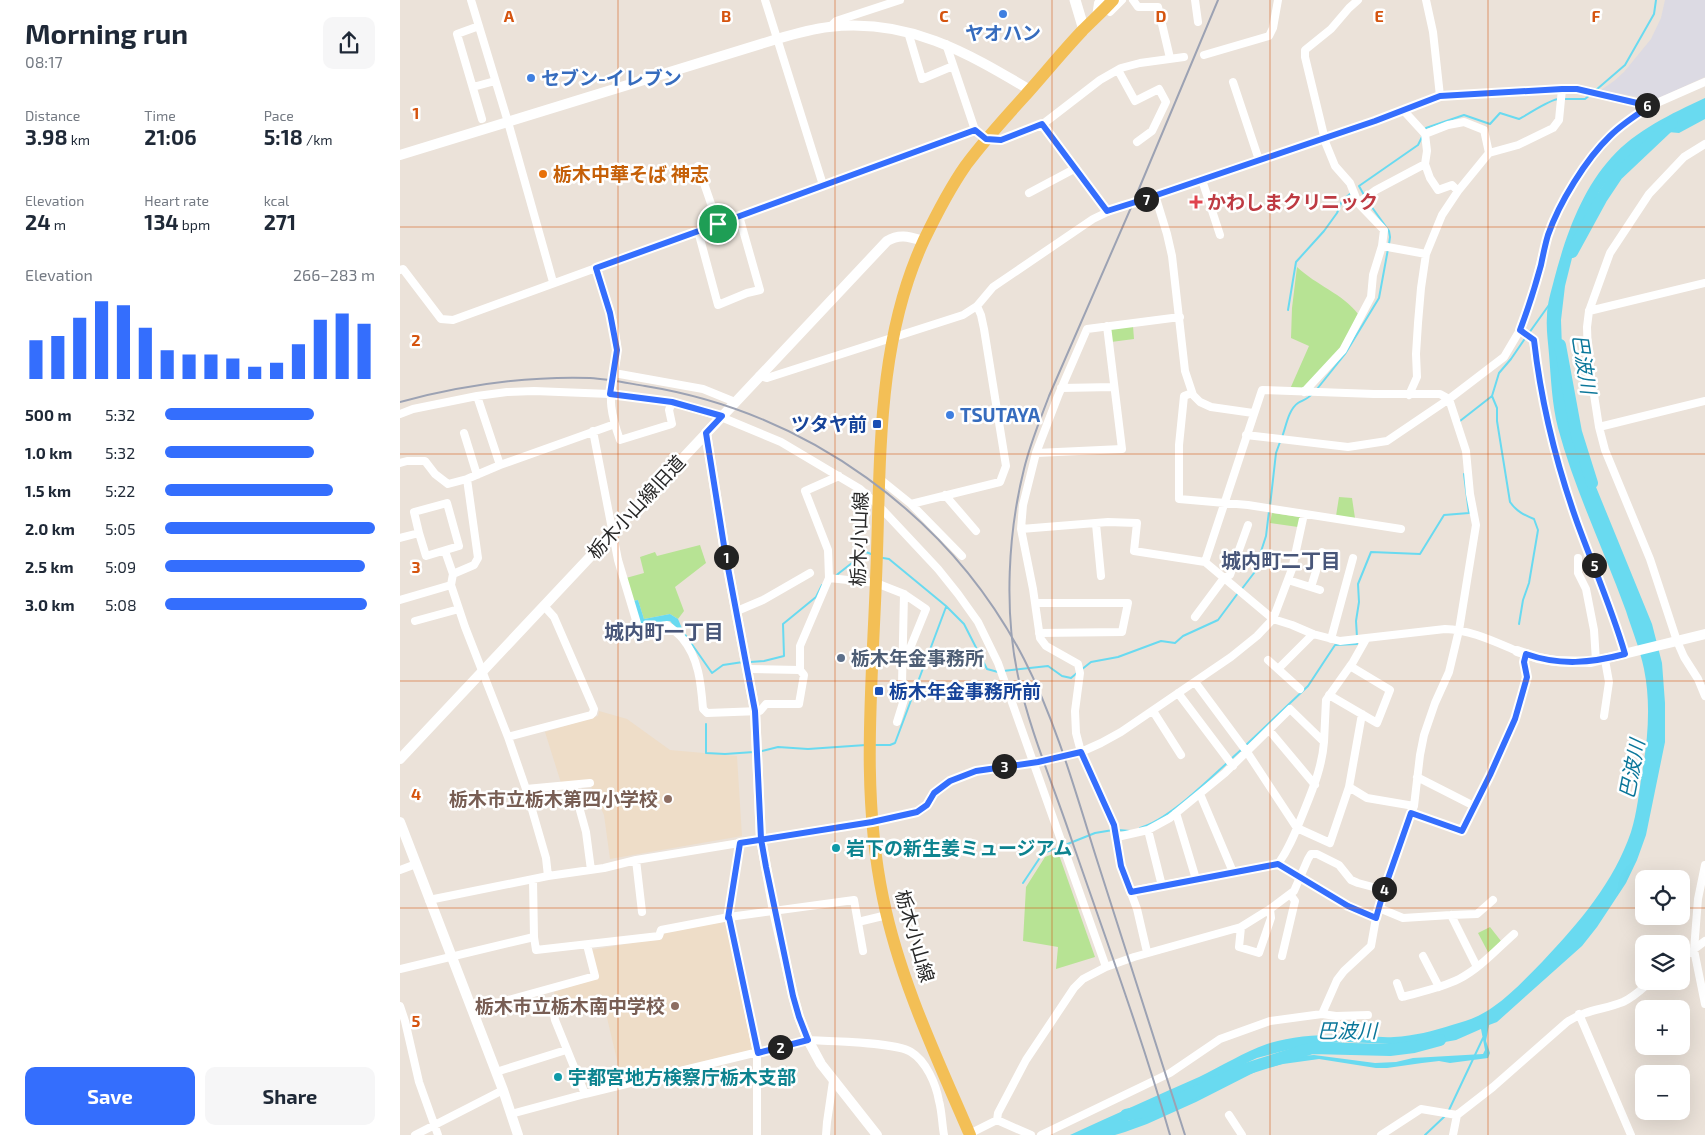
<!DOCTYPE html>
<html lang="en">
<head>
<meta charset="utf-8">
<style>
	body { margin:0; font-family:"Exo 2","Noto Sans JP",sans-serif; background:#f6f6f7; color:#1f2937; height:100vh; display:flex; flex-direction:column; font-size:19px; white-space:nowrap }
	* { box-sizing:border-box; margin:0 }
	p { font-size:16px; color:#747a83 }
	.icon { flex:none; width:28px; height:28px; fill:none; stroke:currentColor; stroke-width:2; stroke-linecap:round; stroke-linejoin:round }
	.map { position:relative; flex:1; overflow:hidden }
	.panel { display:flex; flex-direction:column; background:#fff; width:400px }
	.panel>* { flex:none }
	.controls { position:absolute; left:1235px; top:870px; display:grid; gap:10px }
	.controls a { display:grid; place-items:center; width:55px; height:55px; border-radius:10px; background:#fff; box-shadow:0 5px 20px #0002; font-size:25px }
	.pin { position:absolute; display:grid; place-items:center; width:42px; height:42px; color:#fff; margin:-21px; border:2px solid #fff; border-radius:50%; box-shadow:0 1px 5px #0007 }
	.km { position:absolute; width:25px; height:25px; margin:-12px; border-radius:50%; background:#222; color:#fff; font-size:14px; line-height:25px; text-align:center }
	.round { display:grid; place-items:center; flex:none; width:52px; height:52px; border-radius:10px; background:#f6f6f7 }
	.overview { display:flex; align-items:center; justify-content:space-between; height:85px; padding:0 25px }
	h1 { font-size:28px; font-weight:700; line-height:38px }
	.stats { display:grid; grid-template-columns:repeat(3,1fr); gap:8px; height:85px; padding:5px 25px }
	.stats div { display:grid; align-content:center }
	.stats b { font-size:21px; font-weight:700 }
	.stats small { font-size:14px; font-weight:400 }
	.stats p { font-size:14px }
	.chart { height:140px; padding:10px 25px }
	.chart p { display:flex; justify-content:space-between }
	.chart svg { width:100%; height:90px; margin-top:5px; stroke:#346efd; stroke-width:6 }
	.primary-button { display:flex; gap:10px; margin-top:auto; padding:10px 25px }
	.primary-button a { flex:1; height:58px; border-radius:10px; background:#346efd; color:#fff; font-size:20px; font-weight:700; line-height:58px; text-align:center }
	.primary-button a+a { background:#f6f6f7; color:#1f2937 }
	ul { padding:0 25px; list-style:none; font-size:16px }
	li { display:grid; grid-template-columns:80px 60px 1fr; align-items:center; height:38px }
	li i { height:12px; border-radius:6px; background:#346efd }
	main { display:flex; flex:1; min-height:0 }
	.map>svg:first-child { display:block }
	.industrial { fill:#dcdae3 }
	.education { fill:#eeddc8 }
	.green { fill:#b7e394 }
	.water { fill:#69daf0; fill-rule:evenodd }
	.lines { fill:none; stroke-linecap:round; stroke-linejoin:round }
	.stream { stroke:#69daf0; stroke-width:2 }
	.river { stroke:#69daf0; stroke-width:12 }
	.minor { stroke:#fff; stroke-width:8 }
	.tertiary { stroke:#fff; stroke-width:10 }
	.secondary { stroke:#fff; stroke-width:11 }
	.primary { stroke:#f3bf56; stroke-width:12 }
	.rail { stroke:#9ca2b3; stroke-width:2 }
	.route-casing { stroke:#fff; stroke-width:10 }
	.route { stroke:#346efd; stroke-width:6 }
	.grid { fill:none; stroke:#d5540f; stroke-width:1; stroke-opacity:0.55 }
	.shop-dot { fill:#3f7fe0; stroke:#fff; stroke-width:2 }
	.food-dot { fill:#e8710a; stroke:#fff; stroke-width:2 }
	.health-dot { fill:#e0444e; stroke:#fff; stroke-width:2 }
	.transit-dot { fill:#1a4fb4; stroke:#fff; stroke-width:2 }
	.service-dot { fill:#5c6f8a; stroke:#fff; stroke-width:2 }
	.education-dot { fill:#8d6e63; stroke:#fff; stroke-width:2 }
	.culture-dot { fill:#0f9aa8; stroke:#fff; stroke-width:2 }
	.labels { text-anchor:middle; stroke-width:5; stroke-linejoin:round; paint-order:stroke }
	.shop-label { font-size:19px; font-weight:bold; fill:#366cbe; stroke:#fff; text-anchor:start }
	.food-label { font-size:19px; font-weight:bold; fill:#c56008; stroke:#fff; text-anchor:start }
	.health-label { font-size:19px; font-weight:bold; fill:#be3a42; stroke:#fff; text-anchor:start }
	.transit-label { font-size:19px; font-weight:bold; fill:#164399; stroke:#fff; text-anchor:end }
	.street-label { font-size:19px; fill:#282828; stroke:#fff }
	.service-label { font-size:19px; font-weight:bold; fill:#4e5e75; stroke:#fff; text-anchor:start }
	.education-label { font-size:19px; font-weight:bold; fill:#785e54; stroke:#fff; text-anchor:end }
	.culture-label { font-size:19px; font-weight:bold; fill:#0d838f; stroke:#fff; text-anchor:start }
	.water-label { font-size:20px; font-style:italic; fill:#0b779a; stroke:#fff }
	.neighbourhood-label { font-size:20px; font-weight:bold; fill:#485679; stroke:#fff }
	.grid-label { font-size:16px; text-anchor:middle; font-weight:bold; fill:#d5540f; stroke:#fff; stroke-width:5; stroke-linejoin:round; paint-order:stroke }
</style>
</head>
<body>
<main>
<section class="panel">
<div class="overview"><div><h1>Morning run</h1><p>08:17</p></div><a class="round"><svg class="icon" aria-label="share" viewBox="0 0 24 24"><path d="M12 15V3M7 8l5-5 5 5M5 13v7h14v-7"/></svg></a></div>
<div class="stats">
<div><p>Distance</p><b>3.98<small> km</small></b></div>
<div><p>Time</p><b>21:06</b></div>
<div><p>Pace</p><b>5:18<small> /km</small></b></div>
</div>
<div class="stats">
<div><p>Elevation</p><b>24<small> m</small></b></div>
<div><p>Heart rate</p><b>134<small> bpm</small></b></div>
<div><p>kcal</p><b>271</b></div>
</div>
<div class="chart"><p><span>Elevation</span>266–283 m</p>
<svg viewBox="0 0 160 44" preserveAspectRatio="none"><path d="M5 44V25M15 44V23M25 44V14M35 44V6M45 44V8M55 44V19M65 44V30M75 44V32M85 44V32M95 44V34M105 44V38M115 44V36M125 44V27M135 44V15M145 44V12M155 44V17"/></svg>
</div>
<ul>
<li><b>500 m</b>5:32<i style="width:71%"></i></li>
<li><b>1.0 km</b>5:32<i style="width:71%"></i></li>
<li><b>1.5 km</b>5:22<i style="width:80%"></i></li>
<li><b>2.0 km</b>5:05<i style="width:100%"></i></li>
<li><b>2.5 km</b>5:09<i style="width:95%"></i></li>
<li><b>3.0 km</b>5:08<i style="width:96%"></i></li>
</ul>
<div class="primary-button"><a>Save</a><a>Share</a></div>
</section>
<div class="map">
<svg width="1305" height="1135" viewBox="0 0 1305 1135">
	<rect width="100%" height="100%" fill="#ebe2d9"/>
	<path class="industrial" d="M1265,0H1305V77L1254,100L1201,90L1214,81L1224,72L1251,39L1261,18Z"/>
	<path class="education" d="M199,711L227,719L270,750L337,756L342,836L210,859L204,815L188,780L161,783L145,732L198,716Z
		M327,921L355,1049L222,1081L203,1001L159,1012L154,992L198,978L191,950L261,938L266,932Z"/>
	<path class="green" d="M897,267C916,285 943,294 958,314L941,348L903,390L890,389L909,346L891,338L892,308Z
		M733,326L734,339L711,342L709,329Z
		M939,497L952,498L955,518L936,516Z
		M872,513L900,517L898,527L870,523Z
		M300,545L306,563L275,587L284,611L278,619L270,614L244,619L238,600L232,601L226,578L244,573L240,557L255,552L257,556Z
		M658,852L695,957L656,969L658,947L623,941L626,887L645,857Z
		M1090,927L1101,941L1089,954L1078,933Z"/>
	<path class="water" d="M1305,98V119L1279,133L1268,132L1252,136L1213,172L1199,192L1186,219L1172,258L1165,286L1161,320L1163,378L1169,416L1181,457L1196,487L1252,624L1262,663L1265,703V742L1246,835L1237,860L1226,883L1197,927L1182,946L1097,1022L1089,1025L1086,1041L1090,1053L1088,1058L1050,1063L1039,1061L1022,1063L987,1068H976L919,1059L883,1064L859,1070L796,1102L747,1124L725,1132L715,1135H670C713,1115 756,1096 799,1077C822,1066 844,1052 867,1044C891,1036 924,1034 949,1035C964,1035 979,1038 994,1037C1014,1036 1033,1031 1052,1025C1067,1021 1081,1016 1093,1007C1112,994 1127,977 1143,961C1179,923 1214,882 1231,832C1237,813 1239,792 1242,773C1248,739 1251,703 1244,669C1240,649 1232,630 1226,611C1204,550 1175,491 1158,428C1152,404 1151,379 1149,354C1148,341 1146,329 1147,316C1147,304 1151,292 1154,280C1165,238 1181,191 1211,158C1236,130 1271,114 1305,98ZM1081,1029L1085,1050L1083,1054L1013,1058L996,1062L975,1063L914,1055L886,1057L847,1069L803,1092L747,1115L727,1121L746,1110L857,1058L887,1050L914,1044L948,1042L1009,1045L1034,1044L1056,1040Z
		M238,600L244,619L270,614L278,619L284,633L281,634L270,621L245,627L240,626L232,601Z"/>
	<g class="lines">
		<path class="stream" d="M1196,90L1225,65L1254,14L1256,0
			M1164,99H1185L1190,95
			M1025,130L1026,128L1064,115L1090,124L1100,113L1119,119C1129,114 1150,99 1159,99
			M964,195L959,186L1018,145L1022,137
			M966,199L989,231L990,237L989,244
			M888,310L896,262L924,231L937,213L942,201L951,193
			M1129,333L1149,305
			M917,389L945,354L979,298L988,249
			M1060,421L1092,396
			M882,437C886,427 888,410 898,403C903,400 908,399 912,394
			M870,506L876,453L880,442
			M483,558L489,559L546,606L564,624L587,669L598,672
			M434,577L466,552L471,554
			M841,590L854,573L866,536L869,511
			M1119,624L1123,600L1129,583L1138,530L1134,519C1124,515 1116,511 1110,502L1097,421V408L1092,396L1099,373L1111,359L1126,337
			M284,633L312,673L323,665L343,662
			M957,637L956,621L959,602L958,584L971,552L1020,554L1044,515L1069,513L1064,474
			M350,662L364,661L384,656L383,624L416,597L422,585
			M681,670L691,662L718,657L761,641L775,643L783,636L818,620L838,593
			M603,671L648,666L662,676L671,678L677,673
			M306,724V753L325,754L354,752
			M476,745H490L495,743L546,607
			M845,746L908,686L935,645L957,644V642
			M362,751L378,747L408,749L466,745
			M831,759L842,749
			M740,828C768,820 805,783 827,763
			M718,830L730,831
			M665,845L695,833L713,830
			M623,883L643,853L661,847
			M1049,1110L1083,1038
			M1025,1135L1045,1116"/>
		<path class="river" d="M1172,252L1201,199L1217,175L1272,123
			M1160,345L1176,432L1192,483
			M726,1115L760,1108L846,1069L912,1048L990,1050L1014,1047L1040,1040"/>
		<path class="minor" d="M71,0L108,122L153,282
			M365,0L423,185
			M733,0L738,7H758L770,58
			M795,0L798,22
			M1026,0L1033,32L1040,96
			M710,12L722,0
			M696,17L698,3L701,0
			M79,26L57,34L82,119
			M430,27L436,21L500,0
			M508,32L522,79L553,66
			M546,44L575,130L586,139L601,140L621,133L643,124L700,80L721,68L740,63L784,57
			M804,55L869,36L873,28L878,0
			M718,70L735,101L759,89L766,102L752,131L737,142
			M833,82L859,160
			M73,87L95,81
			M1004,111L1025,134L1027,151L1025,164L1030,178L1038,190L1052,185L1058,191
			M643,124L707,211
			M1025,134L1048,125L1064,122L1084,130L1089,153
			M1305,144L1284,157L1249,194L1210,253L1189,311L1187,327L1188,356L1199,427L1205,450L1250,559L1277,641L1284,657L1298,679L1305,696
			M298,166L318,224
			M802,180L820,235
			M629,193L676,168
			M755,195L767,234L772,256L785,371L793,395L800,402L811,407L853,413
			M958,203L976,190L1025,164
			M298,231L318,305L347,293L360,290L339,216
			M982,246L1026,254
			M196,268C204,294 216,322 217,349C217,357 215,366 214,373L303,389L335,402
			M0,270L3,269L41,319L53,320L575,130
			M1189,311L1305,283
			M1120,330L1133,340C1141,402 1156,463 1177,522C1193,566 1212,609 1225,654
			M214,373C208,399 211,415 220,440L272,424L269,410L272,402
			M359,376L367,378L563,315L577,306L593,287L693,219L720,206L743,200L975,121L1040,96L1162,89H1177L1250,106L1305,82
			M661,388L714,387
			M904,392L943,350L971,297L973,275L982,246L984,230L958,203L950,183L935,166L926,144L905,57V50L931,29L949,8L958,0
			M792,393L784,396L779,445V499L848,505L1001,529
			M1009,395L1017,377L1016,354L1018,323L1021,288L1026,254L1042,215L1058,191L1089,153L1118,145L1153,128L1159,120L1162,89
			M0,414L13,409L77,396L107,392L134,391L210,394L272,402L321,417L381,442L460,489L479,506L538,569L558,594L578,622L598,663L706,967
			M1199,427L1305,401
			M193,431L218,560L239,630L267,625C272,629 278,633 282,638C299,658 301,684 303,709L307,713L360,711L366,704H399L404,675L400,670
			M64,433L77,475
			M846,435L948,447L987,441L1049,399L1104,357L1120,330L1131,300L1147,237L1155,216L1182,170L1195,153L1210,136L1229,120L1250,106
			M636,453L722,449L707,326
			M0,463L7,461H25L35,474L48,484L67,479L100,465L77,396
			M100,465L215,424
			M480,479L511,504L600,482L606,466L584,329L581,315L577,306
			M545,495L576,531
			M511,504L562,556
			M696,524L701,576
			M621,529L708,522L737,523L734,551L805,562L873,619L892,625L913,634L940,641L1045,629C1071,630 1093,641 1117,651
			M0,538L19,533L14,512L47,503L59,546L26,556L19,533
			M45,551L53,574L51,585L65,627L108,737L126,789L146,858L148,876
			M1178,558V573L1186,589L1194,630L1196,661
			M53,574L74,565L78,558L67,479
			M429,578L476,583L504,594L526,609L502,668
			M888,580L920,590
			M911,587L922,552
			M0,600L51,585
			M635,603H728L722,632L639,633
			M337,611L363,600L410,573
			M795,617L824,578L830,575L848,525
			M15,621L59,609
			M931,639L953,558
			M868,660L900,689
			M348,669L400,670V646L429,578L428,550L405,491L439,476
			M878,669L913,634
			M795,682L847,752L897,828L930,843L949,787L962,714
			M778,693L833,766
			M929,695L977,723L990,690L950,666
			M753,711L781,755
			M1204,716L1209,682L1205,660
			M497,722L506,693L502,684L504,594
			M869,730L915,785
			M108,737L191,715L193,713L194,709L154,617L144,606
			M1017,777L1074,806
			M173,785L186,832L191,870
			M949,787L967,798L1014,806
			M126,789L190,783
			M800,794L833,872
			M776,813L796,879
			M1011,813L1062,831L1090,775L1115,719L1127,677L1124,663L1126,654
			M748,830L762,886
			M717,837L748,830L770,818L825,773L890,709L924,742L926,700L953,662L966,639
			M236,860L242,912
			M878,864L948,906L976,918
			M1305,865L1298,899L1294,950L1305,1004
			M0,870L16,864
			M133,880L134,937L136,950L259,936L261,930L329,917L454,900L463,951
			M731,891L878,864C889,849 895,833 902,816C912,791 922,768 924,742
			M29,900L148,876L204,868L236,860L486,819L517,812L527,805L534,793L550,781L576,771L638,762L681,752L701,743L721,732L831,657L857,636L873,619L892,569L904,514
			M979,908L1003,918L1051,915L1077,914L1093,900
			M1051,915L1077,967
			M329,917L357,1053V1135
			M328,918L340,843
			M458,922L487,915
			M841,927L839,947L859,953L871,918L870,909
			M747,952L737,909L721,866L714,825L681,752L676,733L675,711L680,673L678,664L646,646L640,638L633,589L621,529L623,505L636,453L658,396L687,329L780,317
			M882,956L895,901L890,894
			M1023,956L1039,987
			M1281,959L1305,941
			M0,969L134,937
			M997,983L1002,997C1021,992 1041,988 1059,979C1079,969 1097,949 1114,934
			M117,998L121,1009L151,1001L155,1020L185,1094
			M0,1006L5,1021L19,1082L38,1135
			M72,1010L195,976L187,945
			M922,1014L936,1016L968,1015
			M1179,1014L1231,1135
			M96,1072L166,1050
			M111,1114L185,1094L408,1040C429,1041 495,1042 511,1052C526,1061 536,1084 539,1101C542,1112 542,1124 544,1135
			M829,1115L842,1135
			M597,1120L631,1135
			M15,1135L103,1090
			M426,1135L427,1122L433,1081
			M567,1135L597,1120L598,1113L626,1060L674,988L683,979L706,967L734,957L841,927L870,909L894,891L908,859L911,854H917L939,865L951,880L958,883L984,890
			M641,1135L770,1073L820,1039L870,1021L922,1014L937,980L944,971L971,946L976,918L984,890L1014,806L1020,755L1024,735L1035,703L1049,672L1059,630L1076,525L1070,494L1066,451L1049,399L1040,394H974L862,390L805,562
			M981,1135L1021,1109L1057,1115
			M1053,1135L1057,1115L1093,1087L1167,1022C1187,1009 1203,1010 1223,1002C1234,997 1242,989 1251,981"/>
		<path class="tertiary" d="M0,155L377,39C394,34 411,29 429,27C508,18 566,52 630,90
			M306,433L325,552L355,711L361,839L374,911L393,995L399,1017L408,1040L421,1064L477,1135
			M1117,651L1138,658L1155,661L1191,662L1305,634
			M0,759L487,241C500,233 510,237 524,241
			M0,822L103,1090L118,1135"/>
		<path class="secondary" d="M675,0L684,30"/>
		<path class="primary" d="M570,1135C537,1058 500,981 483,898C461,792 472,687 476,579C481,466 475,345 524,240C536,215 550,188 566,165C583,142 602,121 622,99C642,77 662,52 683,30C693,20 704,10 713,0"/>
		<path class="rail" d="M0,402C63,385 125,376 190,378C208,379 227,383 245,386C406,412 549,514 624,659C656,722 675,790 696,857C726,950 755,1042 785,1135
			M770,1135C741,1034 705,937 671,838C653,784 630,732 618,676C604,611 608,533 624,469C630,444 640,420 649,396L733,203L818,0"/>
	</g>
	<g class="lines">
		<defs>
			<path id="route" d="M318,224L196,268L210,313L217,350L210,394L272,402L322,416L306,433L325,552L355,711L361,839L366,867L393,996L399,1017L408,1040L358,1053L329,917L328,918L340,843L472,822L517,812L527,805L534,793L550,781L576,771L638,762L681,752L714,825L721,866L731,892L878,864L948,906L976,918L984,890L1011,813L1062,831L1090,775L1115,719L1127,677L1124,662L1126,654C1160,666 1191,663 1225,654C1212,609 1193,566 1177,522C1156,463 1141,402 1134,340L1120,330C1128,309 1135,287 1141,265C1143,255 1145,245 1148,235C1159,203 1186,159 1210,136C1222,124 1236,115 1250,106L1177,89H1162L1040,96L975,121L742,200L707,211L642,124L601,140L586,139L575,130L318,224"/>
		</defs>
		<use href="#route" class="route-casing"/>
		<use href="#route" class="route"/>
	</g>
	<path class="grid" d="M218,0V1135M435,0V1135M652,0V1135M870,0V1135M1088,0V1135M0,227H1305M0,454H1305M0,681H1305M0,908H1244M1281,908H1305"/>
	<g class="shop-dot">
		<circle cx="603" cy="14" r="5"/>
		<circle cx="131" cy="78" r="5"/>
		<circle cx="550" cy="415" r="5"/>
	</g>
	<circle class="food-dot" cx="143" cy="174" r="5"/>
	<path class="health-dot" d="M793.5 194.5h5v5h5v5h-5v5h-5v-5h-5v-5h5z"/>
	<g class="transit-dot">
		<rect x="472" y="419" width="10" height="10" rx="2.5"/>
		<rect x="474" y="686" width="10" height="10" rx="2.5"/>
	</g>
	<circle class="service-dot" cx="441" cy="658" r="5"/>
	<g class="education-dot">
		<circle cx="268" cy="799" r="5"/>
		<circle cx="275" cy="1006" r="5"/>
	</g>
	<g class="culture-dot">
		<circle cx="436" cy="848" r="5"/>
		<circle cx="158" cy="1077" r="5"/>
	</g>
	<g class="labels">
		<g class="shop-label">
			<text x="603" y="40" text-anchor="middle">ヤオハン</text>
			<text x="141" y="85">セブン-イレブン</text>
			<text x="560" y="422">TSUTAYA</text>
		</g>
		<g class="food-label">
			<text x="153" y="181">栃木中華そば 神志</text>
		</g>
		<g class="health-label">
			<text x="807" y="209">かわしまクリニック</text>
		</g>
		<g class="transit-label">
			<text x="467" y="431">ツタヤ前</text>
			<text x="489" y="698" text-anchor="start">栃木年金事務所前</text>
		</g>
		<g class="street-label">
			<text transform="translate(236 507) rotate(-47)" y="7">栃木小山線旧道</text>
			<text transform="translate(459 539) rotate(-88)" y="7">栃木小山線</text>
			<text transform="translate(515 936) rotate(74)" y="7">栃木小山線</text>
		</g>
		<g class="service-label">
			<text x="451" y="665">栃木年金事務所</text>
		</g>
		<g class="education-label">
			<text x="258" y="806">栃木市立栃木第四小学校</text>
			<text x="265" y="1013">栃木市立栃木南中学校</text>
		</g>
		<g class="culture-label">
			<text x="446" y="855">岩下の新生姜ミュージアム</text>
			<text x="168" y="1084">宇都宮地方検察庁栃木支部</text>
		</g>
		<g class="water-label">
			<text transform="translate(1184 364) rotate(81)" y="7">巴波川</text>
			<text transform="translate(1232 769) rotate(-79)" y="7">巴波川</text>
			<text x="947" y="1038">巴波川</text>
		</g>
		<g class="neighbourhood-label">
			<text x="881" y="568">城内町二丁目</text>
			<text x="264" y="639">城内町一丁目</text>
		</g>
	</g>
	<g class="grid-label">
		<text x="109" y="22">A</text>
		<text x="326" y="22">B</text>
		<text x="544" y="22">C</text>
		<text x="761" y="22">D</text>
		<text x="979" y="22">E</text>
		<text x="1196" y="22">F</text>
		<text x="16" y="119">1</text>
		<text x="16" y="346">2</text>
		<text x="16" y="573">3</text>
		<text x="16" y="800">4</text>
		<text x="16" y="1027">5</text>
	</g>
</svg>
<div class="controls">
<a><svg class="icon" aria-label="locate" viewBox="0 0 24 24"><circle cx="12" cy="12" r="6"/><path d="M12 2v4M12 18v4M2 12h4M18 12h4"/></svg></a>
<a><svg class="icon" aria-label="layers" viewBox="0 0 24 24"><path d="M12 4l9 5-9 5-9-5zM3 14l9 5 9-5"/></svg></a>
<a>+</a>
<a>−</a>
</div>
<div class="pin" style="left:318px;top:224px;background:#1e9e55"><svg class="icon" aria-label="arrive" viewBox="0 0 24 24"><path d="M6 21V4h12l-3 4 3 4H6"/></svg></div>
<b class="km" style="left:326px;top:557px">1</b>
<b class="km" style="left:380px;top:1047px">2</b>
<b class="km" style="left:604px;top:766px">3</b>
<b class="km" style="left:984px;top:889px">4</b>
<b class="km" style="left:1194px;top:565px">5</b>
<b class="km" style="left:1247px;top:105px">6</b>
<b class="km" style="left:746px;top:199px">7</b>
</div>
</main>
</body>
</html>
